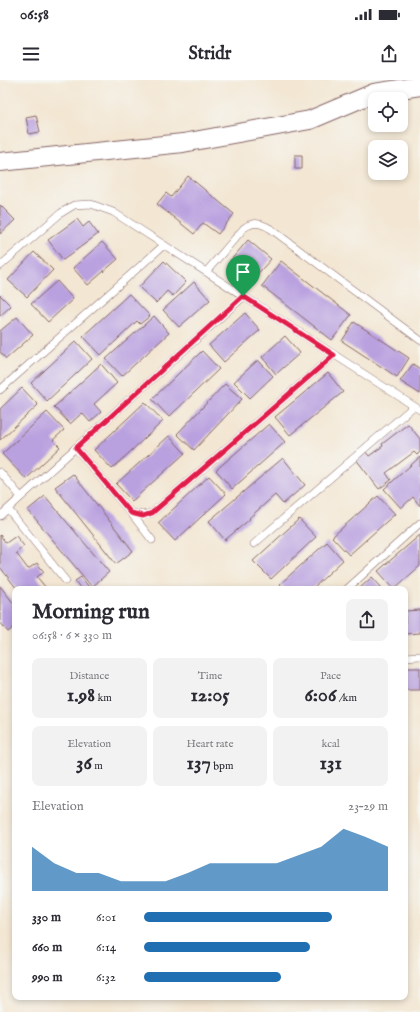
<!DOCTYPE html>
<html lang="en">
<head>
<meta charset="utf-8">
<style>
	body { margin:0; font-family:"IM FELL English",serif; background:#f2f2f3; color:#2b2b33; height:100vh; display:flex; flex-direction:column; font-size:15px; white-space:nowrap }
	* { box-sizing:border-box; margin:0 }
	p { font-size:13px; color:#7c7c81 }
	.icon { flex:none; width:22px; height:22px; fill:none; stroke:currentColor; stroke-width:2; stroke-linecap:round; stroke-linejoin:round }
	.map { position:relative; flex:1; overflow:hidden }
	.drawer { position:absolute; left:12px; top:506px; width:396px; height:414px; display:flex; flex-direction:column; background:#fff; border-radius:8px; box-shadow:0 2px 6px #0003 }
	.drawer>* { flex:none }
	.fabs { position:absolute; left:368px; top:12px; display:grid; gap:8px }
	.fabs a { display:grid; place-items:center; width:40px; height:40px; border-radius:8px; background:#fff; box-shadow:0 2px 6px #0003; font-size:20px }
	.pin { position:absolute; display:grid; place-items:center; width:34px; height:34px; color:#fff; margin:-41px -17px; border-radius:50% 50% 50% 0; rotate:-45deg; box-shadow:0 0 4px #0007 }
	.pin .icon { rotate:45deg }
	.round { display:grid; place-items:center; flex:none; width:42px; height:42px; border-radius:8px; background:#f2f2f3 }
	.overview { display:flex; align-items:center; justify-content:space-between; height:68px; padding:0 20px }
	h1 { font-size:22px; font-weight:700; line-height:30px }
	.figures { display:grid; grid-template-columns:repeat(3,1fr); gap:6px; height:68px; padding:4px 20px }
	.figures div { display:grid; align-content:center; border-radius:8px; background:#f2f2f3; text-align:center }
	.figures b { font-size:20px; font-weight:700 }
	.figures small { font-size:11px; font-weight:400 }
	.figures p { font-size:11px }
	.chart { height:112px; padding:8px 20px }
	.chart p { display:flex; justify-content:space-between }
	.chart svg { width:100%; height:72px; margin-top:4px; fill:#1f6fb2; opacity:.7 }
	ul { padding:0 20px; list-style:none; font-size:13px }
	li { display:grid; grid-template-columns:64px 48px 1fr; align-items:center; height:30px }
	li i { height:10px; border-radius:5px; background:#1f6fb2 }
	.status { display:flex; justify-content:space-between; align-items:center; height:28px; padding:0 20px; background:#fff; direction:ltr }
	.status svg { height:11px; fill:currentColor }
	header { display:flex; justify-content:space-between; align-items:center; height:52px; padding:0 20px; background:#fff; font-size:18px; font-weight:700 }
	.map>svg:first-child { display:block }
	.building { fill:#b9a0df }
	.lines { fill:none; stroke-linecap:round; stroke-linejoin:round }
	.service-casing { stroke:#856565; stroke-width:8 }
	.tertiary-casing { stroke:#856565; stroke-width:20 }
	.service { stroke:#fff; stroke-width:7 }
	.tertiary { stroke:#fff; stroke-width:18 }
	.route-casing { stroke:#fff; stroke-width:8 }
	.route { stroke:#e11d48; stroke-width:5 }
</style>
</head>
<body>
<div class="status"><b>06:58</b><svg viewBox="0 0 49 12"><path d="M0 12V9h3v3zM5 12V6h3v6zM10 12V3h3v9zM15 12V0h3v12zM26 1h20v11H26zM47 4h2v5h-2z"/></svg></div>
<header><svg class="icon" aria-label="menu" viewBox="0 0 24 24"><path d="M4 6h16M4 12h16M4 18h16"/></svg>Stridr<svg class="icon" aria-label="share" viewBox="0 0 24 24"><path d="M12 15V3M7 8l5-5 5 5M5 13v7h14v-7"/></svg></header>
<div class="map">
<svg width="420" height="932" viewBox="0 0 420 932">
	<rect width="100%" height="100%" fill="#f6f6f2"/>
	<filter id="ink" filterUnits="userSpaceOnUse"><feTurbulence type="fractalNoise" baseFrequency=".025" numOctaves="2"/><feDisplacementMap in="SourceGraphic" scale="8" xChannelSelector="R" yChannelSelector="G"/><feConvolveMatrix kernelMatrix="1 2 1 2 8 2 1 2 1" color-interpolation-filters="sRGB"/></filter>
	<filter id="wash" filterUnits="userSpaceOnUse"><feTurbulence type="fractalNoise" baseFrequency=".012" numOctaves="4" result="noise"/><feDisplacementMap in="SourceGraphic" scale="16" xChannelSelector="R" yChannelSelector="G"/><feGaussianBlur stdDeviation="0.9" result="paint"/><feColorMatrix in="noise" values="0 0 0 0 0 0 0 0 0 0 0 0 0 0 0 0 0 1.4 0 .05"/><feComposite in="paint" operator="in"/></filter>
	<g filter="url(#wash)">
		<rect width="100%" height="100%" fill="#f3e6d2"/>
		<g id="blocks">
			<path class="building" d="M36,35L40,52L29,54L26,37Z
				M295,75H302V89H295Z
				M188,96L234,134L218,154L203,143L194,154L157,124L166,113L171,117Z
				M0,125L15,140L0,154Z
				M77,139L83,147L89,142L98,154L63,180L48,160Z
				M248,160L271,179L252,200L230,181Z
				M102,162L118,179L88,205L73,188Z
				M34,172L53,190L27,217L8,200Z
				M164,181L186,202L173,216L167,211L156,223L139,207Z
				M281,181L351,235L332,260L262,206Z
				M57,201L73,219L48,242L31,224Z
				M194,202L210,220L179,247L163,230Z
				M129,214L150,236L140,244L137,241L101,275L83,256Z
				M0,215L11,226L0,236Z
				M245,233L260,250L224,282L209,265Z
				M154,236L169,253L122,296L106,279Z
				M17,237L33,255L6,279L0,272V251Z
				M354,242L409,278L397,297L342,261Z
				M285,256L300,273L276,294L262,277Z
				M76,261L92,279L47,321L31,303Z
				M202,271L219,289L169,337L152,319Z
				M258,280L273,296L250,318L234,302Z
				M101,284L117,303L94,324L101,332L90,342L82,333L70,344L54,327Z
				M413,284L420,289V314L400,301Z
				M328,293L343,312L290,355L275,337Z
				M225,304L242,319L194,370L177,354Z
				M22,308L38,325L0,360V329Z
				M145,322L163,341L112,389L94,370Z
				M47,332L64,350L53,360L60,367L26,399L2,374Z
				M269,344L285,362L232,409L216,390Z
				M408,344L420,359V372L417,375L414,372L386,393L391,400L379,409L355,378L365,371L369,376L383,366L382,364Z
				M169,356L185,373L132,421L116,404Z
				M420,377V426L413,417L401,428L384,409Z
				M283,378L305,405L283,424L275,415L249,438L250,439L225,460L209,441Z
				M73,394L133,471L116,484L55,407Z
				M209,396L226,414L175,461L158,443Z
				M45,416L109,492L92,507L28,430Z
				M378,416L395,434L349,475L332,457Z
				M299,439L316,457L271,499L253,481Z
				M0,455L6,463L16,456L24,466L16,473L28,489L37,483L44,492L37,497L47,509H17L0,487Z
				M420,455V486L394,509L378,491Z
				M327,462L343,480L312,509H285L280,504Z
				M81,497L89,507L87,509H81L75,501Z
				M372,497L383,509H359Z
				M0,506L15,525V546L8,552L0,542Z
				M420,530V553L405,554V531Z
				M405,588H420V610H405Z"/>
		</g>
	</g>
	<g filter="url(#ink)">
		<use href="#blocks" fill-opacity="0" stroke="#856565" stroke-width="1"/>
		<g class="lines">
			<defs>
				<path id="service" d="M0,186L61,133L74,125L91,124L113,132L420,330
					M206,192L244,148C254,141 261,143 271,149L420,260
					M0,310L164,165
					M76,368L131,433L143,435L152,433L334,275
					M0,392L21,417
					M8,429L66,501
					M131,433L152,460
					M0,436L243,217
					M254,464L414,326
					M347,509L420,443
					M405,577L420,576"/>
				<path id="tertiary" d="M0,82L183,63L310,40L374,13L420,6"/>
			</defs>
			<use href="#service" class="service-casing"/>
			<use href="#tertiary" class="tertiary-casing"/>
			<use href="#service" class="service"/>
			<use href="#tertiary" class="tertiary"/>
		</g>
	</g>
	<g class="lines" filter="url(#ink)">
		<defs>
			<path id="route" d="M243,216L334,275L152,433L143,436L131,433L76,368Z"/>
		</defs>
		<use href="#route" class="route-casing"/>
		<use href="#route" class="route"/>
	</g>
</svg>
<div class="fabs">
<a><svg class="icon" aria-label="locate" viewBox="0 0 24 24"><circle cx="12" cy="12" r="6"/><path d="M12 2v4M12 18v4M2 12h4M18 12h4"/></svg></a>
<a><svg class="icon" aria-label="layers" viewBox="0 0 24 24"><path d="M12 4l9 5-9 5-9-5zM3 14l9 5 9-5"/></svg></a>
</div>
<div class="pin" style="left:243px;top:216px;background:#1e9e55"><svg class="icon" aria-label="arrive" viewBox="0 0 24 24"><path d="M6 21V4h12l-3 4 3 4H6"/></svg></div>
<section class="drawer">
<div class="overview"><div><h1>Morning run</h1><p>06:58 · 6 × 330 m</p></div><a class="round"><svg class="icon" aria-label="share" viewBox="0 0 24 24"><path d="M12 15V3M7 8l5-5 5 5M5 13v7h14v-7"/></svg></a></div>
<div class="figures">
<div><p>Distance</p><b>1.98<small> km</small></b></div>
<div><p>Time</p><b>12:05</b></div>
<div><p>Pace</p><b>6:06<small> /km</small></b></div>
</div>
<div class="figures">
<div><p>Elevation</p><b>36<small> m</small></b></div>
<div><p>Heart rate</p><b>137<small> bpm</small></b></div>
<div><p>kcal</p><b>131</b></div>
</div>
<div class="chart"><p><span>Elevation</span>23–29 m</p>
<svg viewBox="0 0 160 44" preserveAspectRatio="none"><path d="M0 44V17L10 27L20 33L30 33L40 38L50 38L60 38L70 33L80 27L90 27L100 27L110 27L120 22L130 17L140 6L150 11L160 17V44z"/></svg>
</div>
<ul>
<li><b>330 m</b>6:01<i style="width:77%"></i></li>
<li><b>660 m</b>6:14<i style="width:68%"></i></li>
<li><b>990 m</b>6:32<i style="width:56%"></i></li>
</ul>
</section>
</div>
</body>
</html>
